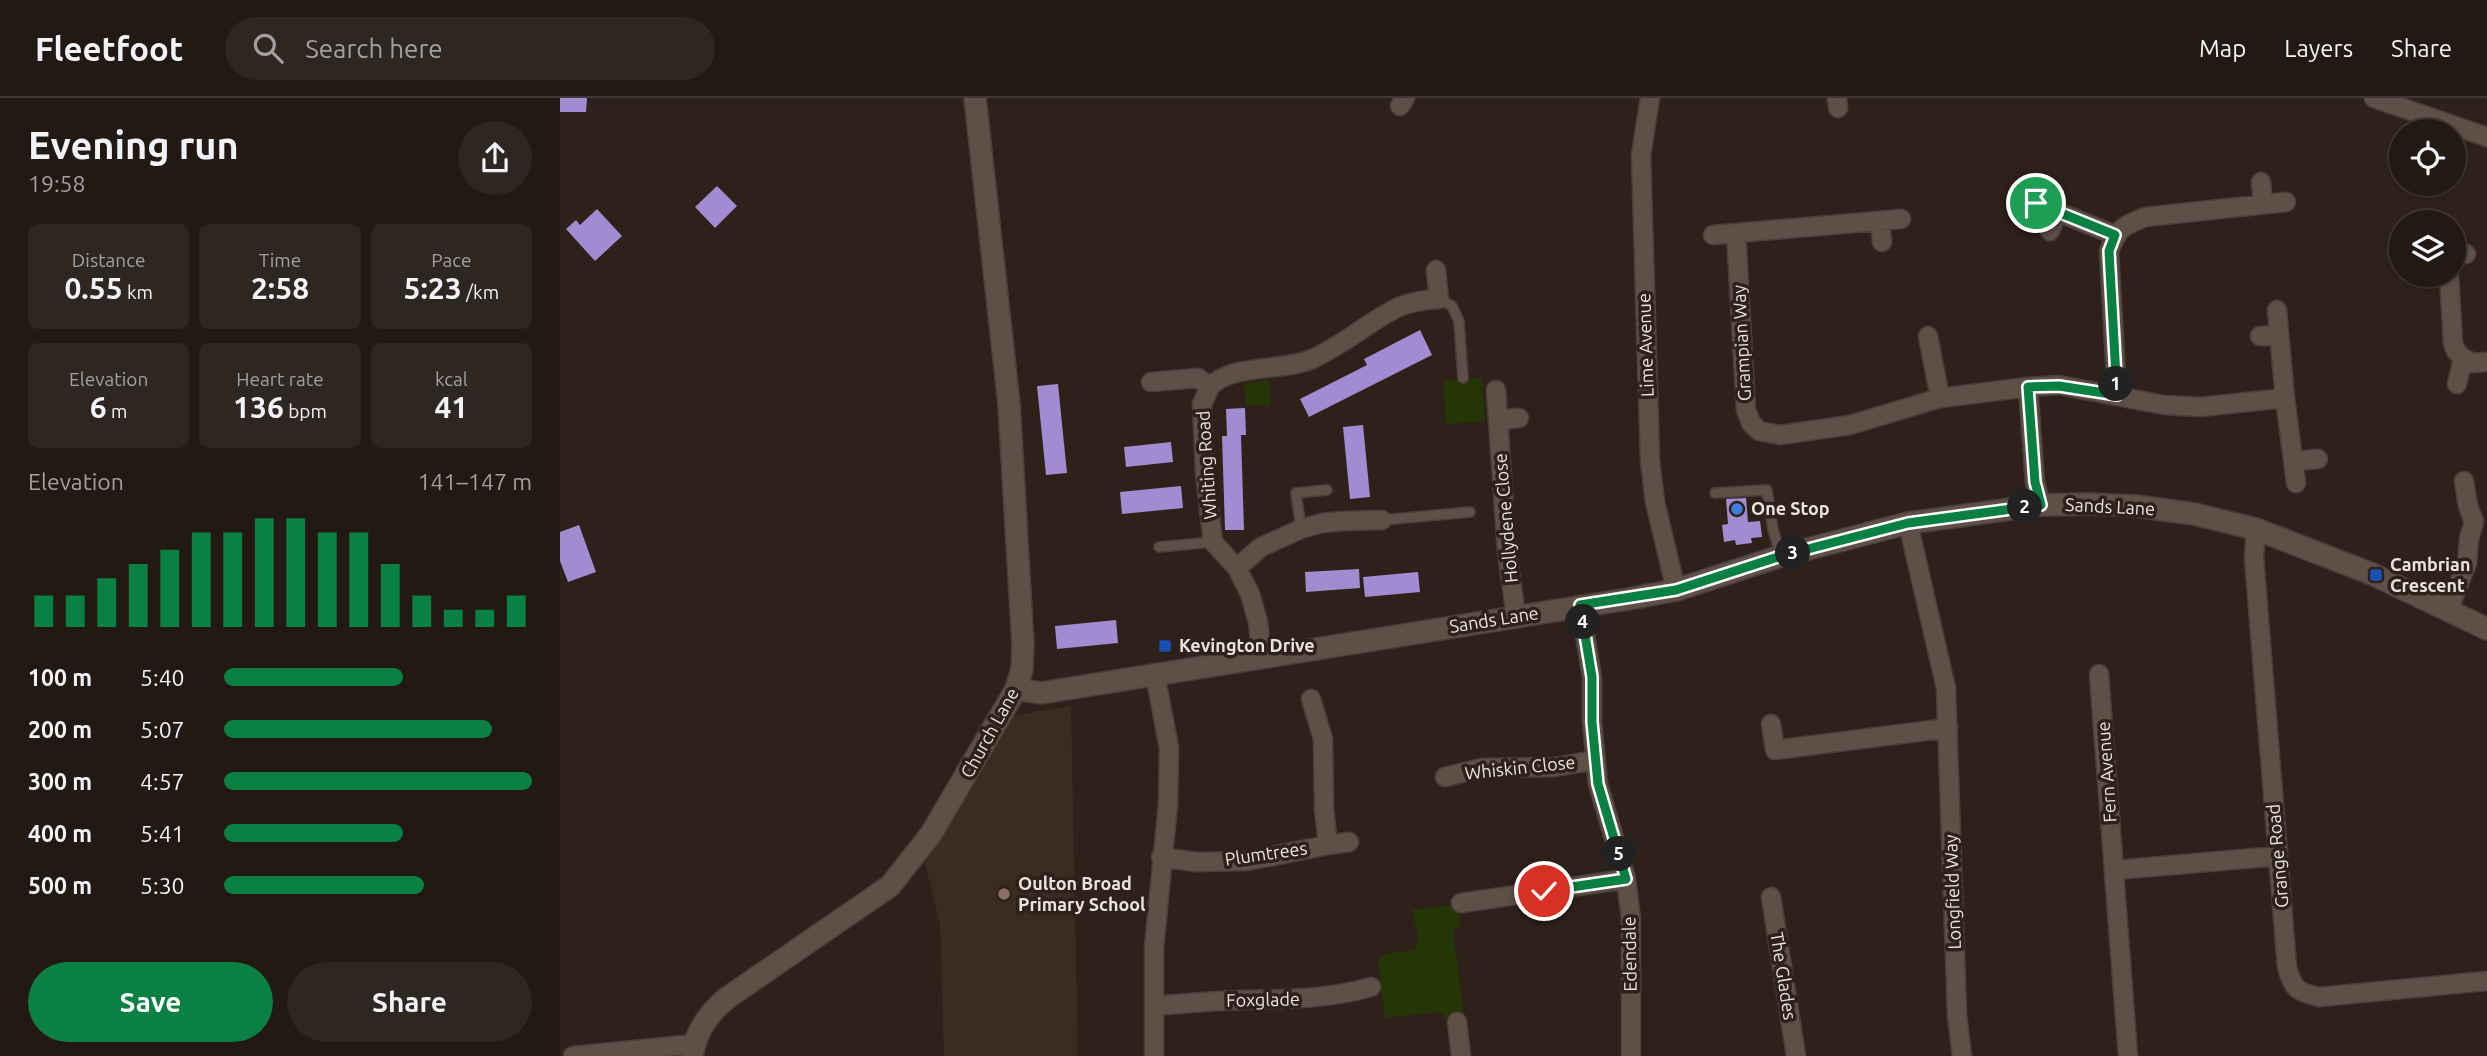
<!DOCTYPE html>
<html lang="en">
<head>
<meta charset="utf-8">
<style>
	body { margin:0; font-family:Ubuntu,sans-serif; background:#2e2621; color:#f1f3f6; height:100vh; display:flex; flex-direction:column; font-size:26px; white-space:nowrap }
	* { box-sizing:border-box; margin:0 }
	p { font-size:23px; color:#a2a0a0 }
	.icon { flex:none; width:38px; height:38px; fill:none; stroke:currentColor; stroke-width:2; stroke-linecap:round; stroke-linejoin:round }
	.map { position:relative; flex:1; overflow:hidden }
	.side { display:flex; flex-direction:column; background:#221913; width:560px }
	.side>* { flex:none }
	.fabs { position:absolute; left:1829px; top:21px; display:grid; gap:14px }
	.fabs a { display:grid; place-items:center; width:77px; height:77px; border-radius:50%; background:#221913; box-shadow:0 2px 5px #0004,0 0 0 2px #3f3833; font-size:35px }
	.pin { position:absolute; display:grid; place-items:center; width:60px; height:60px; color:#fff; margin:-30px; border:4px solid #fff; border-radius:50%; box-shadow:0 2px 7px #0007 }
	.km { position:absolute; width:35px; height:35px; margin:-18px; border-radius:50%; background:#222; color:#fff; font-size:19px; line-height:35px; text-align:center }
	.round { display:grid; place-items:center; flex:none; width:74px; height:74px; border-radius:37px; background:#2e2621 }
	.head { display:flex; align-items:center; justify-content:space-between; height:119px; padding:0 28px }
	h1 { font-size:38px; font-weight:700; line-height:52px }
	.metrics { display:grid; grid-template-columns:repeat(3,1fr); gap:10px; height:119px; padding:7px 28px }
	.metrics div { display:grid; align-content:center; border-radius:10px; background:#2e2621; text-align:center }
	.metrics b { font-size:30px; font-weight:700 }
	.metrics small { font-size:19px; font-weight:400 }
	.metrics p { font-size:19px }
	.chart { height:196px; padding:14px 28px }
	.chart p { display:flex; justify-content:space-between }
	.chart svg { width:100%; height:126px; margin-top:7px; stroke:#0b8043; stroke-width:6 }
	.cta { display:flex; gap:14px; margin-top:auto; padding:14px 28px }
	.cta a { flex:1; height:80px; border-radius:42px; background:#0b8043; color:#fff; font-size:28px; font-weight:700; line-height:80px; text-align:center }
	.cta a+a { background:#2e2621; color:#f1f3f6 }
	ul { padding:0 28px; list-style:none; font-size:23px }
	li { display:grid; grid-template-columns:112px 84px 1fr; align-items:center; height:52px }
	li i { height:18px; border-radius:9px; background:#0b8043 }
	header { display:flex; align-items:center; gap:42px; box-sizing:border-box; height:98px; padding:0 35px; background:#221913; border-bottom:2px solid #3f3833 }
	header strong { font-size:33px }
	nav { display:flex; gap:38px; margin-inline-start:auto; font-size:24px }
	.search { width:490px; height:63px; background:#2e2621; display:flex; align-items:center; gap:18px; box-sizing:border-box; padding:0 24px; border-radius:38px; color:#a2a0a0; font-size:26px }
	main { display:flex; flex:1; min-height:0 }
	.map>svg:first-child { display:block }
	.education { fill:#3a2c20 }
	.green { fill:#243507 }
	.building { fill:#a28bd1 }
	.lines { fill:none; stroke-linecap:round; stroke-linejoin:round }
	.lane-casing { stroke:#493e39; stroke-width:12 }
	.street-casing { stroke:#493e39; stroke-width:21 }
	.secondary-casing { stroke:#493e39; stroke-width:24 }
	.lane { stroke:#5f5047; stroke-width:9 }
	.street { stroke:#5f5047; stroke-width:18 }
	.secondary { stroke:#5f5047; stroke-width:21 }
	.route-casing { stroke:#fff; stroke-width:14 }
	.route { stroke:#0b8043; stroke-width:9 }
	.shop-dot { fill:#3f7fe0; stroke:#2e2119; stroke-width:2.5 }
	.transit-dot { fill:#1a4fb4; stroke:#2e2119; stroke-width:2.5 }
	.education-dot { fill:#8d6e63; stroke:#2e2119; stroke-width:2.5 }
	.labels { text-anchor:middle; stroke-width:7; stroke-linejoin:round; paint-order:stroke }
	.street-label { font-size:18px; fill:#ece3de; stroke:#2e2119 }
	.poi-label { font-size:18px; font-weight:bold; fill:#ece3de; stroke:#2e2119; text-anchor:start }
</style>
</head>
<body>
<header>
<strong>Fleetfoot</strong>
<div class="search"><svg class="icon" aria-label="search" viewBox="0 0 24 24"><circle cx="10" cy="10" r="6"/><path d="M15 15l6 6"/></svg>Search here</div>
<nav><a>Map</a><a>Layers</a><a>Share</a></nav>
</header>
<main>
<section class="side">
<div class="head"><div><h1>Evening run</h1><p>19:58</p></div><a class="round"><svg class="icon" aria-label="share" viewBox="0 0 24 24"><path d="M12 15V3M7 8l5-5 5 5M5 13v7h14v-7"/></svg></a></div>
<div class="metrics">
<div><p>Distance</p><b>0.55<small> km</small></b></div>
<div><p>Time</p><b>2:58</b></div>
<div><p>Pace</p><b>5:23<small> /km</small></b></div>
</div>
<div class="metrics">
<div><p>Elevation</p><b>6<small> m</small></b></div>
<div><p>Heart rate</p><b>136<small> bpm</small></b></div>
<div><p>kcal</p><b>41</b></div>
</div>
<div class="chart"><p><span>Elevation</span>141–147 m</p>
<svg viewBox="0 0 160 44" preserveAspectRatio="none"><path d="M5 44V33M15 44V33M25 44V27M35 44V22M45 44V17M55 44V11M65 44V11M75 44V6M85 44V6M95 44V11M105 44V11M115 44V22M125 44V33M135 44V38M145 44V38M155 44V33"/></svg>
</div>
<ul>
<li><b>100 m</b>5:40<i style="width:58%"></i></li>
<li><b>200 m</b>5:07<i style="width:87%"></i></li>
<li><b>300 m</b>4:57<i style="width:100%"></i></li>
<li><b>400 m</b>5:41<i style="width:58%"></i></li>
<li><b>500 m</b>5:30<i style="width:65%"></i></li>
</ul>
<div class="cta"><a>Save</a><a>Share</a></div>
</section>
<div class="map">
<svg width="1927" height="958" viewBox="0 0 1927 958">
	<rect width="100%" height="100%" fill="#2e2119"/>
	<path class="education" d="M511,608L518,958H384L380,827L365,765L454,617Z"/>
	<path class="green" d="M922,280L925,323L886,326L883,283Z
		M709,282L711,307H686L684,285Z
		M897,806L900,830L893,832L904,918L885,921L881,914L825,920L818,864L825,856L855,852L858,839L852,812Z"/>
	<path class="building" d="M0,0H27L26,14H0Z
		M157,88L177,108L155,130L135,109Z
		M37,111L62,138L35,163L6,131L16,122L20,127Z
		M860,232L872,257L749,319L740,301L807,267L804,261Z
		M498,286L507,375L486,377L477,288Z
		M685,310L686,337H681L684,432H665L662,338H667L666,311Z
		M803,327L810,399L790,401L783,329Z
		M611,344L613,364L566,369L564,349Z
		M621,388L623,410L562,416L560,394Z
		M1186,400L1188,424L1200,423L1202,439L1191,440L1192,445L1176,447L1175,442L1164,444L1162,427L1168,426L1166,401Z
		M19,427L36,474L8,484L0,463V434Z
		M799,471L800,490L746,494L745,474Z
		M858,474L860,494L805,499L803,479Z
		M556,522L558,545L497,551L495,528Z"/>
	<g class="lines">
		<defs>
			<path id="lane" d="M879,201L892,208L899,223L903,280
				M1155,395L1207,392L1213,432L1221,458
				M822,422L910,414
				M741,431L736,395L767,392
				M599,449L653,444"/>
			<path id="street" d="M1090,0L1081,57L1090,362L1095,404L1116,492
				M1277,0L1278,10
				M1814,0L1927,39
				M840,8L845,0
				M1701,84L1703,106
				M1476,105L1555,137
				M1341,121L1176,135L1186,312L1191,325L1199,333L1220,337L1290,327L1380,300L1468,289L1499,287L1604,307L1640,309L1725,300
				M1320,123L1322,144
				M1490,133L1498,114
				M1153,137L1176,135
				M1894,157L1906,156
				M1889,177L1893,245L1896,253L1903,260L1897,286
				M1717,212L1725,300L1736,385
				M1368,238L1380,300
				M1700,238L1719,237
				M1903,260L1913,265L1927,264
				M591,284L638,280L650,289C671,265 722,274 752,261C784,247 810,222 841,208C853,203 866,202 879,201L876,172
				M650,289L642,306L645,374L653,444L677,470L690,496L698,524L702,560
				M1468,289L1475,384L1481,407
				M936,292L947,453L956,518
				M1557,297L1549,153C1558,130 1563,128 1585,119L1726,104
				M938,322L959,320
				M1734,363L1758,361
				M1348,425L1386,590L1397,917L1402,958
				M1696,431L1694,460L1727,869C1733,891 1737,894 1759,899L1927,883
				M677,470L701,449L741,431L762,425L783,423L822,422
				M1020,507L1032,579V624L1038,686L1066,781L1071,821V958
				M1888,513L1907,465L1909,441L1914,424L1908,408L1904,383
				M1539,576L1568,958
				M1211,626L1215,652L1388,630
				M885,679L922,670L995,669L1035,662
				M768,747L789,744
				M601,759L636,764L687,763L768,747L764,711L763,641L751,601
				M1555,772L1718,758
				M1211,799L1236,958
				M901,805L1066,781
				M594,908C616,906 638,904 660,903C715,900 757,904 811,889
				M897,924L901,958
				M13,958L134,946
				M594,958V850L608,706L609,650L595,576"/>
			<path id="secondary" d="M456,591L481,595L1068,501L1116,492L1221,458L1348,425L1481,407L1527,406L1576,408L1634,416L1696,431L1812,476L1927,531
				M132,958C136,933 148,916 167,900L330,788L371,736L456,591L462,571L463,547L449,306L415,0"/>
		</defs>
		<use href="#lane" class="lane-casing"/>
		<use href="#street" class="street-casing"/>
		<use href="#secondary" class="secondary-casing"/>
		<use href="#lane" class="lane"/>
		<use href="#street" class="street"/>
		<use href="#secondary" class="secondary"/>
	</g>
	<g class="lines">
		<defs>
			<path id="route" d="M984,793L1066,781L1038,686L1032,624V579L1020,507L1116,492L1221,458L1348,425L1481,407L1475,384L1468,289L1499,288L1557,297L1549,153L1555,137L1476,105"/>
		</defs>
		<use href="#route" class="route-casing"/>
		<use href="#route" class="route"/>
	</g>
	<circle class="shop-dot" cx="1177" cy="411" r="7"/>
	<g class="transit-dot">
		<rect x="1809" y="470" width="14" height="14" rx="3.5"/>
		<rect x="598" y="541" width="14" height="14" rx="3.5"/>
	</g>
	<circle class="education-dot" cx="444" cy="796" r="7"/>
	<g class="labels">
		<g class="street-label">
			<text transform="translate(1182 245) rotate(-93)" y="6">Grampian Way</text>
			<text transform="translate(1086 247) rotate(-92)" y="6">Lime Avenue</text>
			<text transform="translate(647 367) rotate(-94)" y="6">Whiting Road</text>
			<text transform="translate(1550 409) rotate(3)" y="6">Sands Lane</text>
			<text transform="translate(946 420) rotate(-95)" y="6">Hollydene Close</text>
			<text transform="translate(934 522) rotate(-9)" y="6">Sands Lane</text>
			<text transform="translate(430 635) rotate(-61)" y="6">Church Lane</text>
			<text transform="translate(960 670) rotate(-6)" y="6">Whiskin Close</text>
			<text transform="translate(1547 674) rotate(-94)" y="6">Fern Avenue</text>
			<text transform="translate(706 756) rotate(-8)" y="6">Plumtrees</text>
			<text transform="translate(1718 758) rotate(-95)" y="6">Grange Road</text>
			<text transform="translate(1393 794) rotate(-92)" y="6">Longfield Way</text>
			<text transform="translate(1070 856) rotate(-91)" y="6">Edendale</text>
			<text transform="translate(1223 878) rotate(81)" y="6">The Glades</text>
			<text transform="translate(703 902) rotate(-1)" y="6">Foxglade</text>
		</g>
		<g class="poi-label">
			<text x="1191" y="417">One Stop</text>
			<text x="1830" y="473">Cambrian<tspan x="1830" dy="21">Crescent</tspan></text>
			<text x="619" y="554">Kevington Drive</text>
			<text x="458" y="792">Oulton Broad<tspan x="458" dy="21">Primary School</tspan></text>
		</g>
	</g>
</svg>
<div class="fabs">
<a><svg class="icon" aria-label="locate" viewBox="0 0 24 24"><circle cx="12" cy="12" r="6"/><path d="M12 2v4M12 18v4M2 12h4M18 12h4"/></svg></a>
<a><svg class="icon" aria-label="layers" viewBox="0 0 24 24"><path d="M12 4l9 5-9 5-9-5zM3 14l9 5 9-5"/></svg></a>
</div>
<div class="pin" style="left:1476px;top:105px;background:#1e9e55"><svg class="icon" aria-label="arrive" viewBox="0 0 24 24"><path d="M6 21V4h12l-3 4 3 4H6"/></svg></div>
<div class="pin" style="left:984px;top:793px;background:#d93025"><svg class="icon" aria-label="check" viewBox="0 0 24 24"><path d="M5 12l5 5 9-10"/></svg></div>
<b class="km" style="left:1556px;top:286px">1</b>
<b class="km" style="left:1465px;top:409px">2</b>
<b class="km" style="left:1233px;top:455px">3</b>
<b class="km" style="left:1023px;top:524px">4</b>
<b class="km" style="left:1059px;top:756px">5</b>
</div>
</main>
</body>
</html>
